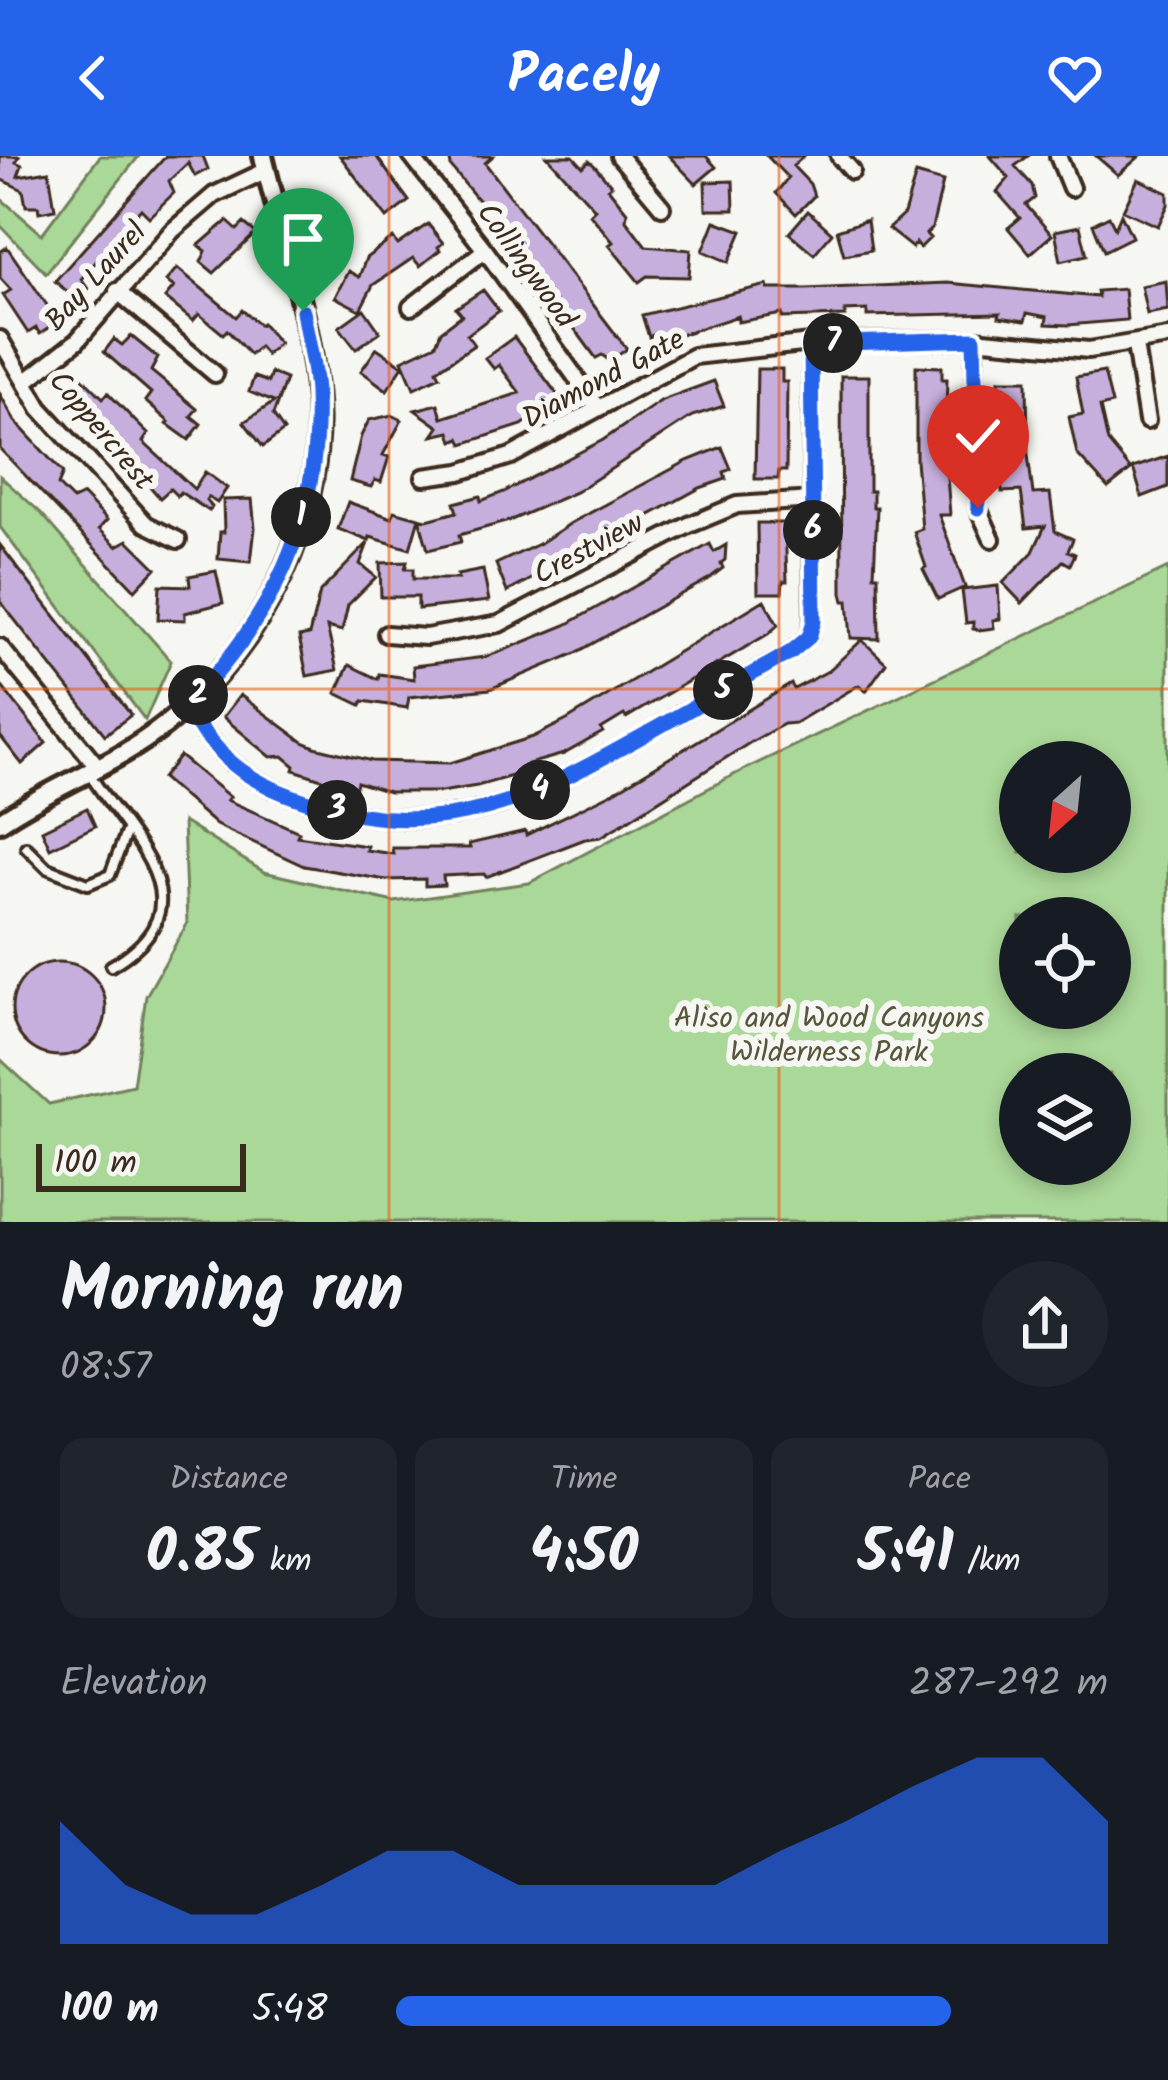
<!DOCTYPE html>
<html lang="en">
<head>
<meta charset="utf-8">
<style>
	body { margin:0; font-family:Kalam,sans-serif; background:#20242c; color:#f1f3f6; height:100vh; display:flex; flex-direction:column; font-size:45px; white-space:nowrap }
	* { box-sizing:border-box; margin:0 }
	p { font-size:39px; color:#9ea1a6 }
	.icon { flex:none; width:66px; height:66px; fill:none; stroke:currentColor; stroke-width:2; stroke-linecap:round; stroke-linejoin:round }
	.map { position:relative; height:1066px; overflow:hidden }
	.sheet { display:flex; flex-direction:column; background:#171b24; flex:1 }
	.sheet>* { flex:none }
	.needle { width:78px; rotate:207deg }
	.fabs { position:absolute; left:999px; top:585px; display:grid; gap:24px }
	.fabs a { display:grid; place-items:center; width:132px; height:132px; border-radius:50%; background:#171b24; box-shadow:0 6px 18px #0003; font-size:60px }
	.scale { position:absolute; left:36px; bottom:30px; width:210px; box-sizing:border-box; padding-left:12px; border:6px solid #3b2a1e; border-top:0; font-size:33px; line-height:42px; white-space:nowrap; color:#3b2a1e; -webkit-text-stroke:9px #f6f6f2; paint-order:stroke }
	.pin { position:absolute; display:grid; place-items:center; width:102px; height:102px; color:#fff; margin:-123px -51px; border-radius:50% 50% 50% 0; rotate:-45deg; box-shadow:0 0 12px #0007 }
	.pin .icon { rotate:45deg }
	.km { position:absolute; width:60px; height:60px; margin:-30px; border-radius:50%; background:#222; color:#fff; font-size:33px; line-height:60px; text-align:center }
	.round { display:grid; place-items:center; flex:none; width:126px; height:126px; border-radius:63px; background:#20242c }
	.headline { display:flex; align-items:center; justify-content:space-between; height:204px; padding:0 60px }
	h1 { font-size:66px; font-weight:700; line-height:90px }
	.metrics { display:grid; grid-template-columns:repeat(3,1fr); gap:18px; height:204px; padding:12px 60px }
	.metrics div { display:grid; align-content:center; border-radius:24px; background:#20242c; text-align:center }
	.metrics b { font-size:60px; font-weight:700 }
	.metrics small { font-size:33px; font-weight:400 }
	.metrics p { font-size:33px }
	.chart { height:336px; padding:24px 60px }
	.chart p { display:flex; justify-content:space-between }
	.chart svg { width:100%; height:216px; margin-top:12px; fill:#2563eb; opacity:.7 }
	ul { padding:0 60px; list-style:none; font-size:39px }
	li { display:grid; grid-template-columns:192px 144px 1fr; align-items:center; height:90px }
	li i { height:30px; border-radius:15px; background:#2563eb }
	header { display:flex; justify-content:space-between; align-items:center; height:156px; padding:0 60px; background:#2563eb; color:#fff; font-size:54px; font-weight:700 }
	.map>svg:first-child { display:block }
	.green { fill:#aad898; stroke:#72815b; stroke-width:3; fill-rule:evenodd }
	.building { fill:#c7afdd; stroke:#3b2a1e; stroke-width:3 }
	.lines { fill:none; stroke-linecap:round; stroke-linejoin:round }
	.service-casing { stroke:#3b2a1e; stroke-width:16 }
	.minor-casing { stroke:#3b2a1e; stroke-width:22 }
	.tertiary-casing { stroke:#3b2a1e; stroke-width:26 }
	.service { stroke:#f6f6f2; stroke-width:8 }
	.minor { stroke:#f6f6f2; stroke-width:14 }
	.tertiary { stroke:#f6f6f2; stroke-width:16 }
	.route-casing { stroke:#fff; stroke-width:24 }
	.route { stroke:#2563eb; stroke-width:15 }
	.grid { fill:none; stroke:#e8590c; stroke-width:3; stroke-opacity:0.55 }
	.labels { text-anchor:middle; stroke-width:12; stroke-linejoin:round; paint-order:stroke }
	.street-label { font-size:30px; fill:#3b2a1e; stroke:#f6f6f2 }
	.park-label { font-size:30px; fill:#57563c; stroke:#f6f6f2 }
</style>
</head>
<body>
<header><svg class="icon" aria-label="back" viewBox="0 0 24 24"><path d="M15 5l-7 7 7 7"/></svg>Pacely<svg class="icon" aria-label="heart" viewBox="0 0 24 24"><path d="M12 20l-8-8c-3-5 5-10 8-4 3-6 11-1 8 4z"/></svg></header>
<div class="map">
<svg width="1168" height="1066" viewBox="0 0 1168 1066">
	<rect width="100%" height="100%" fill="#f6f6f2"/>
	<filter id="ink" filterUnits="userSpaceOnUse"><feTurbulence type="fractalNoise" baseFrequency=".00833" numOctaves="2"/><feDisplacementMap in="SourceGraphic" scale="24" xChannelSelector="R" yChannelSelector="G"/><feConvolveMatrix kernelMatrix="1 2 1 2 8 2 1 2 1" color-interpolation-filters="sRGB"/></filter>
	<g filter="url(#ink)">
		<path class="green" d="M100,0H139L46,117L0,69V42L42,78Z
			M0,320L41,357L171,505L145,564L0,371Z
			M1168,412V1066H0V903L49,948L133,929L146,840L187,768L183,666L264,716L394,746L529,727L745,613ZM1020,606H1110V696H1020ZM1020,762H1110V852H1020ZM1020,918H1110V1008H1020Z"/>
		<path class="building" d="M0,0H19L16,6L22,9L18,20L49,15L55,53L39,56L38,50H26L23,34L0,23Z
			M166,0H203L208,13L195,20L188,7L169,25L174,37L149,61L141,53L124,72L130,83L108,109L99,102L81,123L88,133L78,145L55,125Z
			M340,0H376L409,45L387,62Z
			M456,0H493L485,7L627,193L610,205L602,199L596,202L499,70L451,11L450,4Z
			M547,0H573L583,11L589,5L594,9L611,29L608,32L627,56L626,64L646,90L691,94L689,121L647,120L639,126L609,89L613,86L590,58L595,53Z
			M669,0H706L716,11L696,28Z
			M767,0H804L793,10L810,28L814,40L796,58L776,37L788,22Z
			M990,0H1028L1015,10L1032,29L1035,42L1026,49L1052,79L1030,98L1008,72L1020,62L997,36L1009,22Z
			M1096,0H1140L1118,19Z
			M916,18L943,26L932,72L926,78L930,82L920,92L916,87L912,92L888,73L904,58Z
			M1138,23L1168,37V49L1158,70L1123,54Z
			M733,25L734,54H706L705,26Z
			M808,55L832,77L814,98L789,77Z
			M1121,58L1132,81L1104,95L1093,68L1109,60L1115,72Z
			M867,64L871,94L844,99L837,74Z
			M227,65L237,74L244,67L256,77L214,117L201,106L206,95L199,89Z
			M715,65L742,75L729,106L703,95Z
			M428,68L443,87L438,91L440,94L420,110L413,102L373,129L360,154L335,141L348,115L359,121L366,102L393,82L398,89Z
			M1080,70L1087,99L1061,105L1055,75Z
			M7,91L53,158L52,170L40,178L36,172L28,177L3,139L11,134L0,122V96Z
			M177,112L236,161L242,154L260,169L262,167L279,187L266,199L259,191L250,199L227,174L223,178L199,158L193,165L165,142L174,131L166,125Z
			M1166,125L1168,154L1147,158L1141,130Z
			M947,127L1098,141L1097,135L1124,133L1127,164L1068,169L1046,168L1047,161L1027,157L1025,165L999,161L1000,157L867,160V154L845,155V160L782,162V158L738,166V160L658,186L655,178L649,181L642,159L767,129L768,133H805Z
			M483,134L499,155L467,179L474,189L437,214L440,220L414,232L402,204L436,188L441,175L462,159L456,152Z
			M364,153L380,176L356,193L339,171Z
			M131,180L158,202L151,215L197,253L191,260L201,268L189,284L167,268L169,266L145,245L151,237L104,196L114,183L122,189Z
			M514,181L560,242L522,269L463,288L460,282L453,285L450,276L433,280L439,271L415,254L438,248L442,262L520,237L499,209L494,213L485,202Z
			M377,192L403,210L387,234L361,215Z
			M916,210L942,211V223H947L945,294L950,359H939L965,431L938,443L923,413L926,411L914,376L922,373L916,304Z
			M757,213H782V226H787L786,315H779L778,323H755Z
			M1104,216L1112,248L1100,251L1108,286L1131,314L1108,332L1077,298L1069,261L1083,258L1076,221Z
			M271,217L286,223L273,259L284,275L263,291L244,266L274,246L249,236L254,221L268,226Z
			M841,220H869V335H873V351H877L874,419H878L879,483L851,482L848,445H844L842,437Z
			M82,221L103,242L108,237L135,265L148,278L143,286L194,333L205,316L227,332L217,347L208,341L206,344L212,351L209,355L180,336L177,340L170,333L160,342L147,327L145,330L134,319L138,315L135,308L120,293L114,298L68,248L75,241L69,233Z
			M999,224H1027L1028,299L1033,338L1050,337L1055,375L1073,383L1068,395L1075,398L1070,409L1063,405L1022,447L1003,427L1033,396L1045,370L1026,372L1021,335L1002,336L998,287Z
			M714,225L724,250L692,260L576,336L509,365L459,379L461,386L428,394L419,362L427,364L457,356L454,347L480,340L481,345L504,336L603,284L662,244Z
			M0,238L15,265L63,317L58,329L73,344L83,339L107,364L99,373L117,390L128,384L156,412L135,434L0,293Z
			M392,259L402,264L383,299L389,301L381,326L375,324L371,331L350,325L361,280L369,264Z
			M722,291L731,313L724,316L726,323L700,332L586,394L584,391L564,402L566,405L507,436L496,408L539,388L571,367L687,305Z
			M1168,300V331L1142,341L1133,312Z
			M252,343L255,372L251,406L218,403L220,376H224L223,344Z
			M348,346L392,362L394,355L419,362L410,393L370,381L369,385L338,373Z
			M757,367H785L787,425H783L782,437H758Z
			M368,387L360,408L376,421L348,449L342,475L327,471L337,514L307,520L299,481L309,479L320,436Z
			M710,388L714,396L726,389L725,404L721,407L723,412L710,422L574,498L490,533L409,541L407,552L363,545L361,549L336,537L349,509L378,523L379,518L414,523L413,510L485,501L502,495L566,469Z
			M0,389L131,559L105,579L0,445Z
			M407,406L405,413H413V423H458L457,419L483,414L489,445L418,453V441H381L380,407Z
			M216,415L223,447L185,457V464L158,463L160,429L190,430L189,420Z
			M998,430L1000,463L993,464L994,472L979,474L973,473V466L966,467L962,434Z
			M764,444L778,469L768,478L626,562L624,559L601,573L603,576L564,598L528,608L530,615L477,630L441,636H389L357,626L355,634L294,614L295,610L283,600L271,601L223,561L240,539L303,586L315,591L372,605L450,607L533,581L567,564Z
			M862,484L886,507L866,535L859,529L795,567L784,568L751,586L601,681L585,683L486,721L484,718L443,720L444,729L425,730V723L386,724L304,710L216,669L162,622L180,600L230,641L227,644L299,676L297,680L367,690L366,694L393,698L392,692H470L469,688L525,675L526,679L612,637L791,528L794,533L828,515Z
			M0,528L46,587L22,608L0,580Z
			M87,652L95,670L50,692L42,674Z
			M12 853a47 47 0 1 1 94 0a47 47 0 1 1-94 0Z"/>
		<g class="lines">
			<defs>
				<path id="service" d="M89,617C128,682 215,749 111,810
					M26,691L47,712L88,728L110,719L127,674"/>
				<path id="minor" d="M411,0L485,94L597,251
					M619,0L662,51
					M839,0L852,15
					M1058,0L1071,32
					M117,135L215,218
					M411,151L485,94
					M0,183L40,252L146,368L178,384
					M974,183L978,352L992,383
					M1135,189L1147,265
					M25,226L77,185L172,75L214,39L267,14
					M424,321L460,316L511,300L694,200L811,187L974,183L1089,194L1168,181
					M386,478L426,481L499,468L689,369L737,349L813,344
					M0,491L98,611
					M184,553C199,571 215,593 233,608C257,628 286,639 315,648C447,688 534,641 646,578C694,551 743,523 791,496L809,481L813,465L811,187"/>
				<path id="tertiary" d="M0,666C53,630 115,609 165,569C263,492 329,358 316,232C308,153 281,77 263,0"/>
			</defs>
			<use href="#service" class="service-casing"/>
			<use href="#minor" class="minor-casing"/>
			<use href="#tertiary" class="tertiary-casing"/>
			<use href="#service" class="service"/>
			<use href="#minor" class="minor"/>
			<use href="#tertiary" class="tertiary"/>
		</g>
	</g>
	<g class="lines" filter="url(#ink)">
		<defs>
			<path id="route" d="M303,155C307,182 315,210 316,237C321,367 272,463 184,553C199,571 215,593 233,608C257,628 286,639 315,648C446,688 534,641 646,578C694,551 743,523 791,496L809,481L814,465L811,188L974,183L978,352"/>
		</defs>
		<use href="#route" class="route-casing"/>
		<use href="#route" class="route"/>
	</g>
	<path class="grid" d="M389,0V1066M779,0V1066M0,533H1168"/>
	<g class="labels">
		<g class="street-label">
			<text transform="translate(527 109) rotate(54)" y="10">Collingwood</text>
			<text transform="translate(95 120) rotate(-48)" y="10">Bay Laurel</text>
			<text transform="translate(603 222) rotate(-28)" y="10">Diamond Gate</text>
			<text transform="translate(102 274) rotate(50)" y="10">Coppercrest</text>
			<text transform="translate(588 392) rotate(-28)" y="10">Crestview</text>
		</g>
		<g class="park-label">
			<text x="829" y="871">Aliso and Wood Canyons<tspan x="829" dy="34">Wilderness Park</tspan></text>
		</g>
	</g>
</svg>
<div class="fabs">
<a><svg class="needle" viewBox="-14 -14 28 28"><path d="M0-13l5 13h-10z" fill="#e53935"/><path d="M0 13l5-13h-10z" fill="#9ea1a6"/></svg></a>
<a><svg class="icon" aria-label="locate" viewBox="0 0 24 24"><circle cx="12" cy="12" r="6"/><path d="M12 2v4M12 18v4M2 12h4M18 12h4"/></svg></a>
<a><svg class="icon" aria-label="layers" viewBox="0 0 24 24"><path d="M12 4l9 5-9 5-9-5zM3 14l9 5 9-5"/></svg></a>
</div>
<div class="scale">100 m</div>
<div class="pin" style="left:303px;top:155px;background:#1e9e55"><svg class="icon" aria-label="arrive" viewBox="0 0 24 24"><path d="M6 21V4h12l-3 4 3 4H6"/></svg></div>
<div class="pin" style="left:978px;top:352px;background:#d93025"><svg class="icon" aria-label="check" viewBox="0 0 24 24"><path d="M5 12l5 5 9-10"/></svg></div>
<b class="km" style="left:301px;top:361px">1</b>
<b class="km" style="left:198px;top:539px">2</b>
<b class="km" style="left:337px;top:654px">3</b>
<b class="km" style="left:540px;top:634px">4</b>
<b class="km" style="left:723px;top:534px">5</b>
<b class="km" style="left:813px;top:374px">6</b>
<b class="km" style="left:833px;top:187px">7</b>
</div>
<section class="sheet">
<div class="headline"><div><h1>Morning run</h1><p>08:57</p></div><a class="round"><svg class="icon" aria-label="share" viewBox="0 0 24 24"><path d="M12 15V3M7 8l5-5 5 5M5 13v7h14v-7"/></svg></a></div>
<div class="metrics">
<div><p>Distance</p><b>0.85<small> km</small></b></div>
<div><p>Time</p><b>4:50</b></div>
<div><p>Pace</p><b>5:41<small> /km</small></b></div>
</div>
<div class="chart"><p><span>Elevation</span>287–292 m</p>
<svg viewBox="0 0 160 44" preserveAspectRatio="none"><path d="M0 44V19L10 32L20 38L30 38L40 32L50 25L60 25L70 32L80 32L90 32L100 32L110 25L120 19L130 12L140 6L150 6L160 19V44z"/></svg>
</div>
<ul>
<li><b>100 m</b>5:48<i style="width:78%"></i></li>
</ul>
</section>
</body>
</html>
